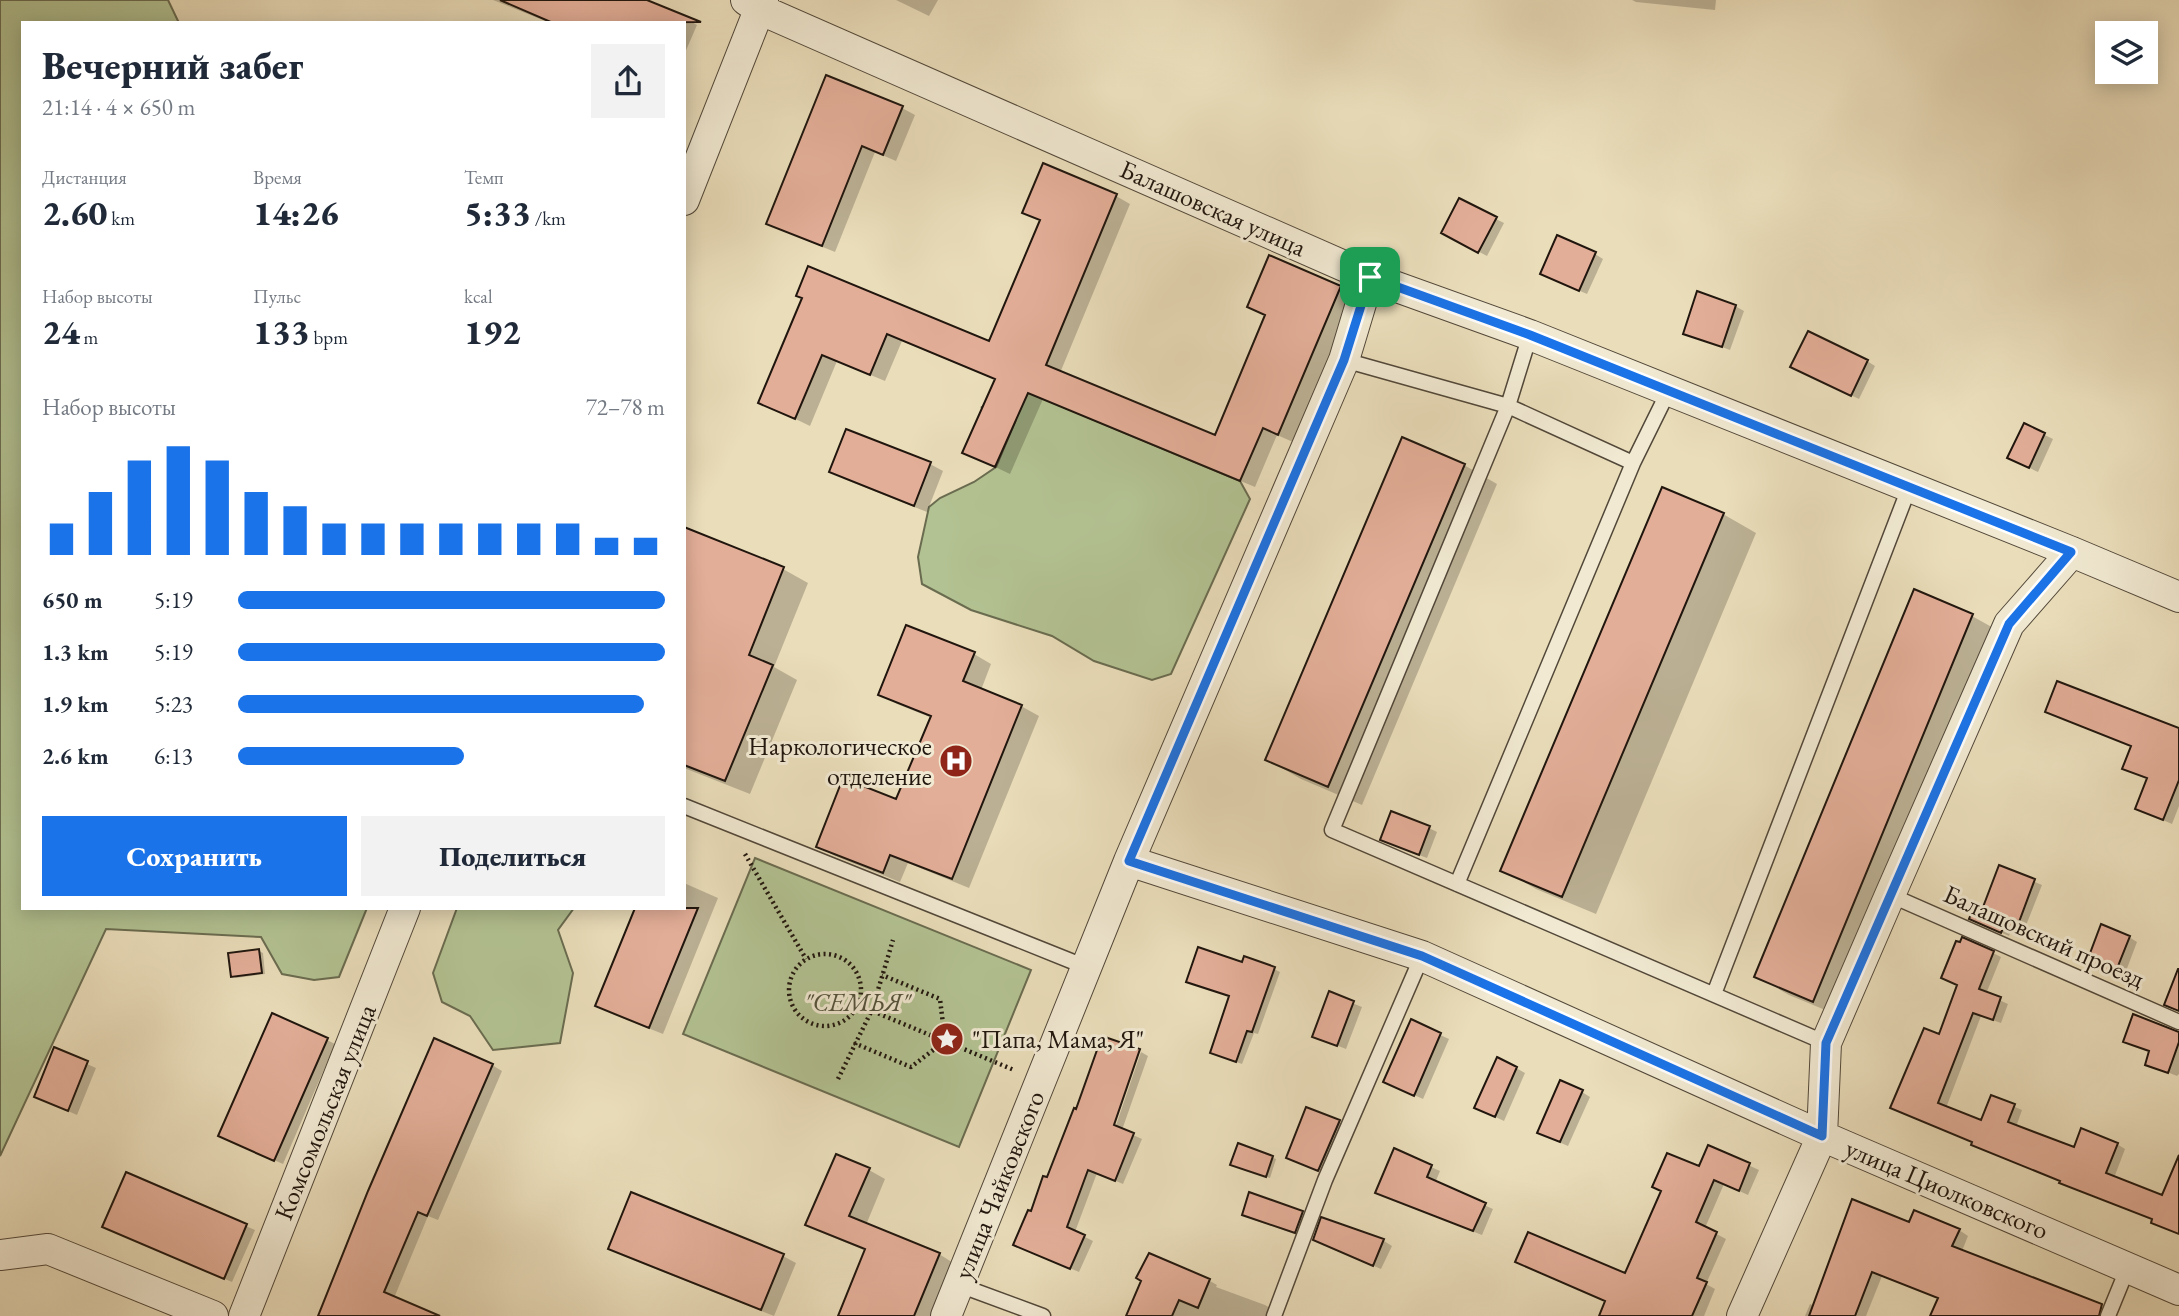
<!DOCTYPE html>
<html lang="ru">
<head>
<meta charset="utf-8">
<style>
	body { margin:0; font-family:"EB Garamond",serif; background:#f2f2f3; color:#1f2937; height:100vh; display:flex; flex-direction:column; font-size:26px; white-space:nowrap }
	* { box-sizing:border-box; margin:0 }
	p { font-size:23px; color:#747a83 }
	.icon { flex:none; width:38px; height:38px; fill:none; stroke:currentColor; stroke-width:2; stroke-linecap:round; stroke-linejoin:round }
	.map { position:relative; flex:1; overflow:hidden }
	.drawer { position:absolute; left:21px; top:21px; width:665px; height:889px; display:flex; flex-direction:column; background:#fff; border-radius:0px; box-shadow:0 4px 18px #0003 }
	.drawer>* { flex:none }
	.tools { position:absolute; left:2095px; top:21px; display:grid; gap:14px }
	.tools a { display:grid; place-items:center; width:63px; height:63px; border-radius:0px; background:#fff; box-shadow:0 4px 18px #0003; font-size:35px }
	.pin { position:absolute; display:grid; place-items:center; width:60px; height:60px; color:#fff; margin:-30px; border-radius:14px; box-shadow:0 4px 10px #0006 }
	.round { display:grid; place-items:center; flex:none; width:74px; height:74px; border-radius:0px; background:#f2f2f3 }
	.overview { display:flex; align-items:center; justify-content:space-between; height:119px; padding:0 21px }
	h1 { font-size:38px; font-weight:800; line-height:52px }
	.metrics { display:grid; grid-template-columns:repeat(3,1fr); gap:10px; height:119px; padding:7px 21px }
	.metrics div { display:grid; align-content:center }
	.metrics b { font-size:35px; font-weight:800 }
	.metrics small { font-size:19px; font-weight:400 }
	.metrics p { font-size:19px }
	.chart { height:196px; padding:14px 21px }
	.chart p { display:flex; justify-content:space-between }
	.chart svg { width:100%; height:126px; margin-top:7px; stroke:#1a73e8; stroke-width:6 }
	.primary-button { display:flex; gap:14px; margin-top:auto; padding:14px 21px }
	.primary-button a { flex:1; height:80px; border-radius:0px; background:#1a73e8; color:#fff; font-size:28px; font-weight:800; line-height:80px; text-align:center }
	.primary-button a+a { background:#f2f2f3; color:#1f2937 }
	ul { padding:0 21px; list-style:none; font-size:23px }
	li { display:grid; grid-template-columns:112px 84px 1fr; align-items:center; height:52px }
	li i { height:18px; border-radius:9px; background:#1a73e8 }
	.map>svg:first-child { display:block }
	.green { fill:#b3c292; stroke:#6a6c50; stroke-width:2 }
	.shadow { fill:#0003 }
	.building { fill:#e3ae98; stroke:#20160e; stroke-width:2 }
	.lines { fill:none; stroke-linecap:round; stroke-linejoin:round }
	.service-casing { stroke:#524839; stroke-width:17 }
	.minor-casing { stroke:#524839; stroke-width:32 }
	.path { stroke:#20160e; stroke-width:4.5; stroke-dasharray:2 3.5; stroke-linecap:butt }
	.service { stroke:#f1e9d2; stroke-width:14 }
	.minor { stroke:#f1e9d2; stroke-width:30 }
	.route-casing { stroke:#fff; stroke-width:14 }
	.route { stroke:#1a73e8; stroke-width:9 }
	.labels { text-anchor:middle; stroke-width:6; stroke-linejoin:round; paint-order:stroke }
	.street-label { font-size:26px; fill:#20160e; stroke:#f1e9d2 }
	.poi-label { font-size:26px; fill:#20160e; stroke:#f1e9d2; text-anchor:end }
	.park-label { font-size:26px; font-style:italic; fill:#53523c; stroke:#f1e9d2 }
</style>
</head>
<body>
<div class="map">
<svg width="2179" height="1316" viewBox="0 0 2179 1316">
	<rect width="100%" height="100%" fill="#eaddba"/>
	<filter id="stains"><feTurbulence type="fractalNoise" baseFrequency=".00286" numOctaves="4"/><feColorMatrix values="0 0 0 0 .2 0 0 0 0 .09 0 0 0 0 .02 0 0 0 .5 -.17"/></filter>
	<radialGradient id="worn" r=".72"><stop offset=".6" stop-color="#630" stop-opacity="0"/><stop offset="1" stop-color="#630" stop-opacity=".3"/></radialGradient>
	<path class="green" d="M0,0H168L179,23H23V908H367L339,977L314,980L282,974L261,937L106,929L0,1156Z
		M1010,385L1240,481L1250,499L1171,674L1152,680L1094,661L1052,636L971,610L922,584L918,557L929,507L940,498L974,482L996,467L1015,422L982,407Z
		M755,858L1031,970L959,1147L683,1034Z
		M457,908H574L558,930L573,973L560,1043L493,1050L470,1016L442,1002L433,973Z"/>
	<path class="shadow" d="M493,0H643L679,15L697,25L684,55V23H550Z
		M896,0H938L929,16Z
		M1632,0H1716L1715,10L1636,2Z
		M902,108L915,115L896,161L875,152L835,252L781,230L768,223Z
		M1116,196L1130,204L1060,373L1216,438L1267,316L1249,306L1340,287L1355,295L1293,442L1277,435L1255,487L1043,399L1010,474L964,452L996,380L902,341L885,381L837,361L810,426L760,402L804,298L990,344L1041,221L1024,212Z
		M1496,219L1504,223L1487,256L1443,233Z
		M1595,254L1603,259L1587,294L1550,278Z
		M1735,306L1744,311L1730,350L1685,333Z
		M1867,361L1875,366L1859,399L1801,371Z
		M2024,425L2053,439L2038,472L2017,462Z
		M930,464L943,471L927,512L844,479L831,471Z
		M1464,465L1497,484L1362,805L1301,779L1268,760Z
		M1723,514L1756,533L1596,914L1536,889L1503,870Z
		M684,529L783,569L808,583L774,667L797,680L750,794L684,768Z
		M1915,592L1972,616L2006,635L1847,1019L1789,995L1756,976Z
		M907,627L974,654L991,664L981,690L1021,706L1039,716L969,888L908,863L900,882L835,856L818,846L897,801L932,718L897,704L880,694Z
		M2179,731V806L2172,824L2137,809L2149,779L2133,773Z
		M1429,828L1437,832L1427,858L1390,844Z
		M2000,867L2042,885L2023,933L2012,928L2009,936L1978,922Z
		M684,883L718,898L663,1034L610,1013L597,1005L684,908Z
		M2129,937L2137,942L2123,979L2096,968Z
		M259,951L263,953L265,974L236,978L233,976Z
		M1993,953L2001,957L1986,994L2008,1004L2001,1023L1981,1016L1946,1108L1982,1122L1992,1097L2022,1110L2016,1127L2075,1149L2117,1144L2125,1149L2114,1178L2163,1197L2179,1193V1234L2154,1219L1900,1112L1940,1036Z
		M1243,964L1274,969L1280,972L1258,1034L1254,1033L1242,1064L1219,1056L1231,997L1188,981Z
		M1330,994L1362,1007L1346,1049L1323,1040Z
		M1412,1022L1449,1039L1423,1099L1394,1086Z
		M2179,1032V1074L2177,1076L2147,1064L2151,1052L2125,1041Z
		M327,1040L335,1044L283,1164L228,1140Z
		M55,1050L96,1068L77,1115L36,1097Z
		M1141,1052L1148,1056L1122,1130L1142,1139L1123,1184L1097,1173L1075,1232L1093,1241L1079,1272L1024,1249L1032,1213L1048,1179L1110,1132L1113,1134Z
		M492,1065L502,1071L438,1220L428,1216L394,1298L437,1316H319Z
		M1516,1068L1525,1073L1504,1121L1485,1112Z
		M1582,1092L1590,1097L1568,1146L1547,1137Z
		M1307,1109L1348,1126L1327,1174L1288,1158Z
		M1239,1145L1276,1159L1270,1178L1236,1166Z
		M1709,1147L1759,1170L1748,1195L1724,1184L1705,1228L1726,1239L1706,1284L1715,1289L1704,1316H1601L1606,1302L1526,1267L1626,1276L1700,1169Z
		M1395,1151L1440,1171L1435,1183L1493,1209L1482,1235L1385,1197Z
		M869,1170L885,1179L866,1225L939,1254L955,1264L934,1316H840L866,1251L823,1233L807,1224Z
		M126,1174L255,1230L232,1282L112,1231Z
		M1302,1213L1311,1217L1303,1237L1252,1219L1244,1214Z
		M1322,1220L1384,1241L1392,1246L1381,1269L1323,1244Z
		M1910,1225L1959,1230L1968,1236L1962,1251L2095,1303L2105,1309L2102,1316H1932L1939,1298L1882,1276L1866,1316H1805L1810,1304L1815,1306Z
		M610,1248L783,1256L796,1263L774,1316L623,1256Z
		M1150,1255L1210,1281L1217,1285L1216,1287L1265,1305L1272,1309L1270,1316H1128L1143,1280Z"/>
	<path class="building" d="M500,0H647L701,22L553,23Z
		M826,75L903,106L883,155L862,146L822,246L766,224Z
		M1043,163L1117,194L1046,365L1215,435L1265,315L1247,307L1269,255L1341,286L1278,435L1263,428L1240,481L1028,393L995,467L962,453L995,379L887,334L870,375L822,355L795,419L758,403L802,298L796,296L808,266L989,341L1040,220L1022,213Z
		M1459,198L1497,217L1478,253L1441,233Z
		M1557,235L1596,252L1579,291L1540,274Z
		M1697,291L1736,305L1722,347L1683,334Z
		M1808,331L1868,360L1851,396L1790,367Z
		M2024,423L2045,433L2029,468L2007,458Z
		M846,429L931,462L914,506L829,472Z
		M1402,437L1465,464L1328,787L1265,760Z
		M1662,487L1724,513L1562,897L1500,871Z
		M684,527L784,567L749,655L773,665L725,781L684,765Z
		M1914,589L1973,614L1813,1002L1754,977Z
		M906,625L975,652L963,681L1022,705L952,879L890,855L883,873L816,847L843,778L896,799L931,716L878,695Z
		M2057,681L2179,728V780L2163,820L2135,809L2147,778L2122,769L2131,746L2045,712Z
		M1391,811L1430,826L1419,855L1380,840Z
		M1999,865L2035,879L2016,930L2004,926L2001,933L1969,919L1975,904L1983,907Z
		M635,908H698L649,1028L595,1006Z
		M2101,924L2130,936L2114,976L2086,964Z
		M1962,937L1994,951L1979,989L2001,997L1993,1020L1973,1013L1938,1103L1981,1120L1991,1095L2015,1104L2008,1122L2074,1147L2081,1128L2118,1143L2106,1173L2162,1195L2179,1155V1234L2151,1223L2152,1219L2059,1183L2060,1181L1971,1145L1972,1142L1890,1108L1924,1028L1939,1034L1957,985L1941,978L1956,941L1960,942Z
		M1198,947L1242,962L1244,956L1275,967L1252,1032L1247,1031L1236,1062L1210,1053L1229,996L1186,982Z
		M259,949L262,973L231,977L228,953Z
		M2178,969H2179V1011L2164,1005Z
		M1329,991L1354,1001L1337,1046L1312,1037Z
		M272,1013L328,1038L274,1161L218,1136Z
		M2133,1014L2179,1032V1042L2168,1073L2145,1065L2149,1051L2123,1042Z
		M1411,1019L1441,1033L1414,1096L1383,1082Z
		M1102,1036L1140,1049L1114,1125L1134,1133L1115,1181L1088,1170L1067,1227L1085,1235L1070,1269L1013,1245L1028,1210L1031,1211L1043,1176L1047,1177L1074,1108L1076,1109Z
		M434,1038L493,1064L427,1216L418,1212L384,1292L440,1316H318L368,1191Z
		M54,1047L88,1061L68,1111L34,1097Z
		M1497,1057L1517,1067L1495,1117L1474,1108Z
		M1560,1080L1583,1090L1560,1142L1537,1133Z
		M1306,1107L1340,1120L1318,1171L1286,1158Z
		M1238,1143L1273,1156L1266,1177L1230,1165Z
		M1708,1145L1750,1163L1739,1191L1714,1180L1696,1222L1717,1232L1697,1278L1707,1282L1692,1316H1599L1605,1301L1515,1262L1528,1232L1625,1273L1661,1191L1652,1187L1667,1153L1699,1166Z
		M1394,1148L1432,1165L1427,1177L1486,1203L1473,1231L1375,1193Z
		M836,1154L870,1168L849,1216L940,1253L914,1316H838L865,1249L805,1225Z
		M126,1172L247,1224L224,1279L102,1227Z
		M631,1192L784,1254L761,1310L608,1249Z
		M1249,1192L1303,1211L1295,1233L1242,1215Z
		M1852,1199L1909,1222L1914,1210L1960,1229L1952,1246L2102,1304L2099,1316H1930L1938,1298L1872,1272L1855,1316H1809Z
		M1321,1217L1384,1239L1373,1266L1313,1240Z
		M1149,1253L1210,1279L1198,1308L1179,1300L1172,1316H1126L1141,1281L1136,1278Z"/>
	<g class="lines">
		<defs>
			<path id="service" d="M1530,335L1508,406L1332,830L1826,1043
				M1344,360L1508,406L1633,463
				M684,806L1086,967
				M1457,884L1633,463L1669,390
				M1890,895L2179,1022
				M1714,994L1909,488
				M959,1285L1043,1316
				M1274,1316L1325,1180L1422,956
				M2108,1316L2128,1267"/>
			<path id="minor" d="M746,0L759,9L1369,277L1530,335L2072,552L2179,597
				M684,200L763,0
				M1129,861L1422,956L1822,1136L2179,1290
				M0,1255L48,1249L213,1316
				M244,1316L405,908
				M946,1316L1129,861L1344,360L1369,277
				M1742,1316L1822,1136L1826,1043L1890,895L2009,624L2072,552"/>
		</defs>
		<use href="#service" class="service-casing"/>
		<use href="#minor" class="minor-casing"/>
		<path class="path" d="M745,854L806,959
			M789 990a36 36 0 1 1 72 0a36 36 0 1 1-72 0Z
			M858,1005L1014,1070
			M854,1043L911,1067L945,1041L940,999L882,975
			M838,1079L872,1010L893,940"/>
		<use href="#service" class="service"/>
		<use href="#minor" class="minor"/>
	</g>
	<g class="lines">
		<defs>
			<path id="route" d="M1370,277L1530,335L2071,552L2009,624L1826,1043L1822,1136L1422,956L1129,861L1344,360Z"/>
		</defs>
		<use href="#route" class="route-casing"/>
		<use href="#route" class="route"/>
	</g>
	<defs>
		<symbol id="hospital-disc" viewBox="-11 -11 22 22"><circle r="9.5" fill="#8f2418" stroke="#f1e9d2"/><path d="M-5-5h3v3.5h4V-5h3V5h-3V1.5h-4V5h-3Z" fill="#fff"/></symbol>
		<symbol id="sight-disc" viewBox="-11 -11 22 22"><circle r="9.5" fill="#8f2418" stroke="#f1e9d2"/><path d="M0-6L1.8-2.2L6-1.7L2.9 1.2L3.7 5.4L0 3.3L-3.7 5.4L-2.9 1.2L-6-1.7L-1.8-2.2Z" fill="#fff"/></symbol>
	</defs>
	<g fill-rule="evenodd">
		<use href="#hospital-disc" x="937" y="742" width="38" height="38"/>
		<use href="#sight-disc" x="928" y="1020" width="38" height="38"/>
	</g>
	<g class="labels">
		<g class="street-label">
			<text transform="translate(1213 208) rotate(24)" y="9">Балашовская улица</text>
			<text transform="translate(2044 936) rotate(24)" y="9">Балашовский проезд</text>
			<text transform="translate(325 1112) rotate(-68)" y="9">Комсомольская улица</text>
			<text transform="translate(999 1185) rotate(-68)" y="9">улица Чайковского</text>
			<text transform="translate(1947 1189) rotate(23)" y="9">улица Циолковского</text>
		</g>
		<g class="poi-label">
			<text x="932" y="755">Наркологическое<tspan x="932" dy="30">отделение</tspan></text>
			<text x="972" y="1048" text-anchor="start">"Папа, Мама, Я"</text>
		</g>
		<g class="park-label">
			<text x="857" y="1011">"СЕМЬЯ"</text>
		</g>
	</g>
	<rect width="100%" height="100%" filter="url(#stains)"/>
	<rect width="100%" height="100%" fill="url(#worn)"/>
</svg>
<div class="tools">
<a><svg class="icon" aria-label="layers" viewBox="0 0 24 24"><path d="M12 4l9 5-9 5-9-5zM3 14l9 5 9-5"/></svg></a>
</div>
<div class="pin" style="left:1370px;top:277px;background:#1e9e55"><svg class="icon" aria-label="arrive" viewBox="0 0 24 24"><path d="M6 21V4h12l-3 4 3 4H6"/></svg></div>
<section class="drawer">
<div class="overview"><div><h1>Вечерний забег</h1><p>21:14 · 4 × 650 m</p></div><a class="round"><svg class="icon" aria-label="share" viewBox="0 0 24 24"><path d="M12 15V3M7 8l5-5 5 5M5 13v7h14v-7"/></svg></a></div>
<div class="metrics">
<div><p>Дистанция</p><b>2.60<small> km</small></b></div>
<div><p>Время</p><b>14:26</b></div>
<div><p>Темп</p><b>5:33<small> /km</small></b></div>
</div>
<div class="metrics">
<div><p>Набор высоты</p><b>24<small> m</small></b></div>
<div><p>Пульс</p><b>133<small> bpm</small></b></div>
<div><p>kcal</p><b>192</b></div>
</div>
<div class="chart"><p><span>Набор высоты</span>72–78 m</p>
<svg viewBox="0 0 160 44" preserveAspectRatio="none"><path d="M5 44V33M15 44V22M25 44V11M35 44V6M45 44V11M55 44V22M65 44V27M75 44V33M85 44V33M95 44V33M105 44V33M115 44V33M125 44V33M135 44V33M145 44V38M155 44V38"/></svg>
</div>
<ul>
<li><b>650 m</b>5:19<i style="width:100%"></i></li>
<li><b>1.3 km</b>5:19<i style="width:100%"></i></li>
<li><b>1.9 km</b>5:23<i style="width:95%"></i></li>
<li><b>2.6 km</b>6:13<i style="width:53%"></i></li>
</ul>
<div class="primary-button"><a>Сохранить</a><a>Поделиться</a></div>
</section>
</div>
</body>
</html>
